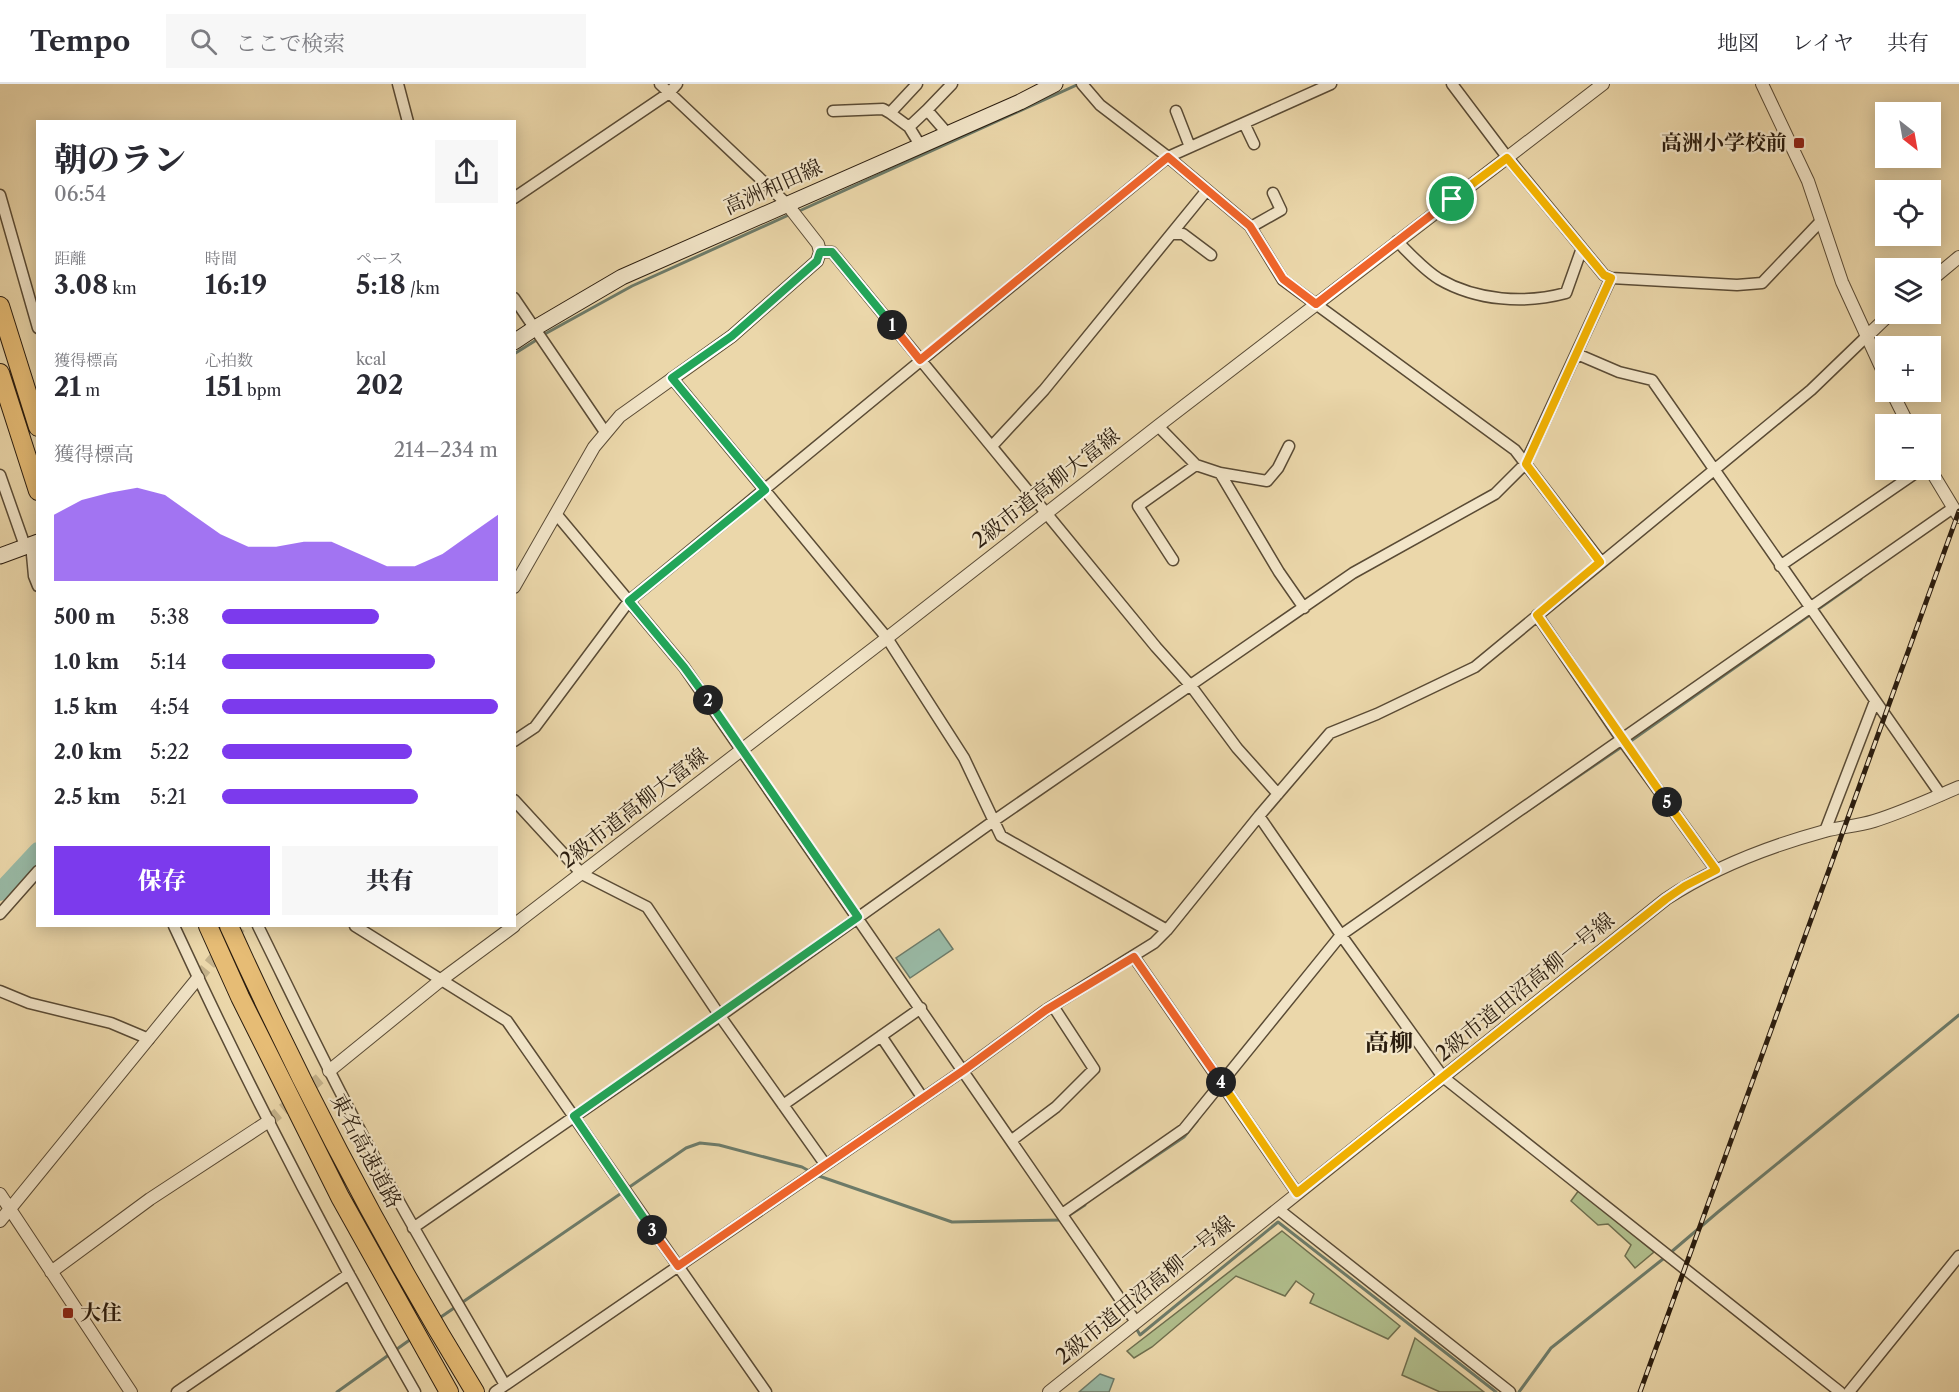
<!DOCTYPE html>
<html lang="ja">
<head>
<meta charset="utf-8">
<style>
	body { margin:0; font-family:"Libre Caslon Text","Noto Serif JP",serif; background:#f7f7f7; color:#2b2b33; height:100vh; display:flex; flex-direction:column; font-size:22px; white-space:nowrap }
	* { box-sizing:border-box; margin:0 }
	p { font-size:20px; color:#7c7c81 }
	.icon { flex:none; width:33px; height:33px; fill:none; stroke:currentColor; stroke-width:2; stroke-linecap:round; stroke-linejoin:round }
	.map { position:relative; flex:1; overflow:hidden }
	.side { position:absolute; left:36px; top:36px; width:480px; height:807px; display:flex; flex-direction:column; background:#fff; border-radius:0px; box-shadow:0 3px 15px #0003 }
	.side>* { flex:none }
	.needle { width:39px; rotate:149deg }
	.fabs { position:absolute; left:1875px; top:18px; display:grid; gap:12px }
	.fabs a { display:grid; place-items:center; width:66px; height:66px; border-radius:0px; background:#fff; box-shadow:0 3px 15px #0003; font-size:30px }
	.pin { position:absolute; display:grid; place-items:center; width:51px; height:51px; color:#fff; margin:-26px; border:3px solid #fff; border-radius:50%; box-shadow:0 2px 6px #0007 }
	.km { position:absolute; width:30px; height:30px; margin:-15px; border-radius:50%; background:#222; color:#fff; font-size:16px; line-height:30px; text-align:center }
	.round { display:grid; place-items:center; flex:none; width:63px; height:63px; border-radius:0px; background:#f7f7f7 }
	.summary { display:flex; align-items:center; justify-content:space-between; height:102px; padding:0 18px }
	h1 { font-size:33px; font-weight:800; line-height:45px }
	.figures { display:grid; grid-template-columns:repeat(3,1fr); gap:9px; height:102px; padding:6px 18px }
	.figures div { display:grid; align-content:center }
	.figures b { font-size:26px; font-weight:800 }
	.figures small { font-size:16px; font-weight:400 }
	.figures p { font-size:16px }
	.chart { height:168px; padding:12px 18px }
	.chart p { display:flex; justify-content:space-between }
	.chart svg { width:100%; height:108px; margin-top:6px; fill:#7c3aed; opacity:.7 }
	.cta { display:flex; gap:12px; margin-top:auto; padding:12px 18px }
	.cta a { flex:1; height:69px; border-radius:0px; background:#7c3aed; color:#fff; font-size:24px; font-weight:800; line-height:69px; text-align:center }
	.cta a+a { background:#f7f7f7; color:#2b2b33 }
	ul { padding:0 18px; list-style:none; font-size:20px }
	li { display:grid; grid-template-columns:96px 72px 1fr; align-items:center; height:45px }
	li i { height:15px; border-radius:8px; background:#7c3aed }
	header { display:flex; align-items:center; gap:36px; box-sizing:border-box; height:84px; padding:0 30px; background:#fff; border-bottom:2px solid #e1e1e2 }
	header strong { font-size:28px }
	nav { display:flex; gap:33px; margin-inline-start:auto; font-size:21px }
	.search { width:420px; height:54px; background:#f7f7f7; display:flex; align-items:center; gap:15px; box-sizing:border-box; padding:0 21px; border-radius:0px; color:#7c7c81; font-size:22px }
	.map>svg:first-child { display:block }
	.green { fill:#b1bf8d; stroke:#6e6e4e; stroke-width:1.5 }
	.water { fill:#99baa6; stroke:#6d7b69; stroke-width:1.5 }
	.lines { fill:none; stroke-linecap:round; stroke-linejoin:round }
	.stream { stroke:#6d7b69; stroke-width:3 }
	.river { stroke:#99baa6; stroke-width:18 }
	.tertiary-tunnel { stroke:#c4b28b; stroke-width:12; stroke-dasharray:12 6; stroke-linecap:butt }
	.minor-casing { stroke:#5a4b35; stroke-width:13 }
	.tertiary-casing { stroke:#5a4b35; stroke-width:14 }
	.secondary-casing { stroke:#2a1c0e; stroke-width:17 }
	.motorway-casing { stroke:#2a1c0e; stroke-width:20 }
	.minor { stroke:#f2e5c8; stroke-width:10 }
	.tertiary { stroke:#f2e5c8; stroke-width:12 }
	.secondary { stroke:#f2e5c8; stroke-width:15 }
	.motorway { stroke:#e6bc75; stroke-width:18 }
	.rail-casing { stroke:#2a1c0e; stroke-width:5 }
	.rail { stroke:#f2e5c8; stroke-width:3; stroke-dasharray:9; stroke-linecap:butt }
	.split-1-casing { stroke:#fff; stroke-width:12 }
	.split-2-casing { stroke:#fff; stroke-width:12 }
	.split-3-casing { stroke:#fff; stroke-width:12 }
	.split-4-casing { stroke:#fff; stroke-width:12 }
	.split-5-casing { stroke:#fff; stroke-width:12 }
	.split-6-casing { stroke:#fff; stroke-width:12 }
	.split-1 { stroke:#f0652b; stroke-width:8 }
	.split-2 { stroke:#22a559; stroke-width:8 }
	.split-3 { stroke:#22a559; stroke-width:8 }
	.split-4 { stroke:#f0652b; stroke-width:8 }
	.split-5 { stroke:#f5b400; stroke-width:8 }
	.split-6 { stroke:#f5b400; stroke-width:8 }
	.poi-dot { fill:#8f2418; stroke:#f2e5c8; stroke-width:2 }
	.labels { text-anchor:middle; stroke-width:4.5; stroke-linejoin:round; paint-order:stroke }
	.poi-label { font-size:21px; font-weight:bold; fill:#2a1c0e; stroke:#f2e5c8; text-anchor:end }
	.street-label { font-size:21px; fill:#2a1c0e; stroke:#f2e5c8 }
	.quarter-label { font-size:24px; font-weight:bold; fill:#2a1c0e; stroke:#f2e5c8 }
</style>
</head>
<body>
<header>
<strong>Tempo</strong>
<div class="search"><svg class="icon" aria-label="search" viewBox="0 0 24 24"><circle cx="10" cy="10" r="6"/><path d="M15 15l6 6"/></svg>ここで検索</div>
<nav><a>地図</a><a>レイヤ</a><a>共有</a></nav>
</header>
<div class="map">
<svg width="1959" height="1308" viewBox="0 0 1959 1308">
	<rect width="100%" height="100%" fill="#ebd7aa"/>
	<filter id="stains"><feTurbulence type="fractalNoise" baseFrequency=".00333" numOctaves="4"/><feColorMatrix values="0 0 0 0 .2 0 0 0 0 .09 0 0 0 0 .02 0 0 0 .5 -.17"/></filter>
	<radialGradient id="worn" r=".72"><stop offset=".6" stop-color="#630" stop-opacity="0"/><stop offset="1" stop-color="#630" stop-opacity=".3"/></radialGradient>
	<path class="green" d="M1579,1106L1654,1168L1635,1184L1625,1172L1631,1161L1608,1140L1598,1141L1571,1117Z
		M1282,1147L1400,1242L1388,1255L1310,1219L1314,1210L1296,1197L1285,1212L1236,1192L1152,1263L1134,1274L1127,1267Z
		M1415,1254L1484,1308H1440L1402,1291Z"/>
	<path class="water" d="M939,845L953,865L910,894L896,874Z
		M1100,1290L1114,1295L1109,1308H1079Z"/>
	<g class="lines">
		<path class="stream" d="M797,128L1079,0
			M543,251L632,202L791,130
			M514,270L538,255
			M1628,659L1861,495
			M1524,729L1623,662
			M816,1091L952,1138L1063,1136
			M1117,1098L1184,1053L1197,1037
			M628,1104L686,1064L700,1059L719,1061L802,1083L811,1088
			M1068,1132L1085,1121
			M438,1235L623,1108
			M1136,1244L1140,1251L1278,1138L1496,1308
			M337,1308L411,1255
			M1519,1308L1551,1264L1663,1175L1718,1128L1959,931"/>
		<path class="river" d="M0,808L38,767"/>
		<path class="tertiary-tunnel" d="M198,894L241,842
			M269,1037L329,987"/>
		<defs>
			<path id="minor" d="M398,0L408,38
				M660,0L786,119
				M1082,0L1100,21L1168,73L1250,142L1283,196L1515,366L1601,478
				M1452,0L1507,73L1604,191L1611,194L1737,201L1762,199L1821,137
				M927,26L952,0
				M833,27L883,25L890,29
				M1176,27L1190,63
				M1244,39L1254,60
				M909,43L890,29L917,0
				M920,61L909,43L927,26L947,49
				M0,111L38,244
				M514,114L669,9L677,0
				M1251,143L1281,126L1273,109
				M1173,150H1183L1211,171
				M1397,157C1410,170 1423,185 1439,195C1477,217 1525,220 1566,209L1582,164
				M820,168H832L1156,563L1191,602L1237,664L1278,710
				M514,214L605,348
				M1577,270L1619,288L1652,296L1941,711
				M672,294L887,554L964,674L1001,752L1167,846
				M1158,342L1196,381L1220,389L1279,488L1304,524
				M992,362L1044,306L1207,106
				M1220,389L1267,397L1278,384L1289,362
				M0,391L25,462
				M557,431L684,583L1136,1238
				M31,460L34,492L38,502
				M1173,476L1138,422L1196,381
				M1780,482L1920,386
				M1537,531L1622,656L1716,786
				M514,657L535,643L629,517L1168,73L1331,0
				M514,716L582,790L647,823L720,932L825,1080
				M1259,732L1341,851L1443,993L1840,1308
				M1825,747L1875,617
				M0,830L38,787
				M174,842C247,1000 328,1157 415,1308
				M258,842C294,915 329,989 368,1061C411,1142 459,1221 505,1301
				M355,842L507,937L766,1308
				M1134,873L1297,1109
				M0,907L29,919L111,939L149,955
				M881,952L922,1013
				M783,1021L921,924
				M1012,1056L1056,1023L1094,985L1053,922
				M1278,1125L1510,1308
				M1062,1130L1184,1045L1341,851L1953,424
				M413,1144L720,932L995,736L1353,489L1495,410L1525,380L1611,194
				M177,1308L349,1190
				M495,1308L964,986L1046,926L1154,859L1167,846L1259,732L1330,649L1377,630L1475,583L1811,306L1866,253
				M1849,1308L1959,1172"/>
			<path id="tertiary" d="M1762,0L1808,97L1842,198L1886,294
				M1930,197L1959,173
				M1866,253L1890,230
				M1892,308L1908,340
				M1930,385L1959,433
				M514,503L594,363L620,332L732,252L817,177L820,168L818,160L786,119
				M514,841L887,554L1158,342L1603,0
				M329,987L441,896L514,842
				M0,1110L131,1308
				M0,1137L198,894
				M51,1188L150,1115L269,1037
				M1049,1308L1666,815C1713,784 1770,762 1825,747C1841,743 1858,742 1874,737C1903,728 1931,715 1959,703"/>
			<path id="secondary" d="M514,258L535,244L622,193L1020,18L1055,0
				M0,472L38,458"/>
			<path id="motorway" d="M0,222L38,343
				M0,289L38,407
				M208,842L240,913L340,1113L449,1308
				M229,842C301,1001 383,1158 475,1308"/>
		</defs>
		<use href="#minor" class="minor-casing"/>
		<use href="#tertiary" class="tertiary-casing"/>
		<use href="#secondary" class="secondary-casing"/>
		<use href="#motorway" class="motorway-casing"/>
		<use href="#minor" class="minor"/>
		<use href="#tertiary" class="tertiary"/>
		<use href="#secondary" class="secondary"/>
		<use href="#motorway" class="motorway"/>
		<defs>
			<path id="rail" d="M1640,1308L1959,427"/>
		</defs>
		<use href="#rail" class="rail-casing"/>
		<use href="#rail" class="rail"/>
	</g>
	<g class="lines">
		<defs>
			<path id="split-1" d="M892,241L920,276L1168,73L1250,142L1283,195L1316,220L1452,115"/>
			<path id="split-2" d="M708,616L684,583L629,517L765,406L672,294L732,252L817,177L820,168H832L892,241"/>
			<path id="split-3" d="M652,1146L574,1032L858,833L708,616"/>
			<path id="split-4" d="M652,1146L678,1182L964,986L1046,926L1134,873L1221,998"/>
			<path id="split-5" d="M1221,998L1297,1109L1666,815L1685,802L1716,786L1667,718"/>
			<path id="split-6" d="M1452,115L1507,74L1604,191L1611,194L1526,380L1600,478L1537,531L1667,718"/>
		</defs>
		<use href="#split-1" class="split-1-casing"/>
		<use href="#split-2" class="split-2-casing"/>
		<use href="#split-3" class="split-3-casing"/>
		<use href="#split-4" class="split-4-casing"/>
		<use href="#split-5" class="split-5-casing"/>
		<use href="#split-6" class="split-6-casing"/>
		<use href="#split-1" class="split-1"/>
		<use href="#split-2" class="split-2"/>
		<use href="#split-3" class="split-3"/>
		<use href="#split-4" class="split-4"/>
		<use href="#split-5" class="split-5"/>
		<use href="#split-6" class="split-6"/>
	</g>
	<g class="poi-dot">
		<rect x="1793" y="53" width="12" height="12" rx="3"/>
		<rect x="62" y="1223" width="12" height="12" rx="3"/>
	</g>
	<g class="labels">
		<g class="poi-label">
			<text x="1787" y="66">高洲小学校前</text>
			<text x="80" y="1236" text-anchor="start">大住</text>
		</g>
		<g class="street-label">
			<text transform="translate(773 103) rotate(-24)" y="7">高洲和田線</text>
			<text transform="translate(1046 404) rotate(-38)" y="7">2級市道高柳大富線</text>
			<text transform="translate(634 724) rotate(-38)" y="7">2級市道高柳大富線</text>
			<text transform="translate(1525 903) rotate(-39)" y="7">2級市道田沼高柳一号線</text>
			<text transform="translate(366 1067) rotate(62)" y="7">東名高速道路</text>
			<text transform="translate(1145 1206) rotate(-39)" y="7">2級市道田沼高柳一号線</text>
		</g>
		<g class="quarter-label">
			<text x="1389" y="967">高柳</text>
		</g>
	</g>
	<rect width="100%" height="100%" filter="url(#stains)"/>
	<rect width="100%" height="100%" fill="url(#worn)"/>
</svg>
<div class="fabs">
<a><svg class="needle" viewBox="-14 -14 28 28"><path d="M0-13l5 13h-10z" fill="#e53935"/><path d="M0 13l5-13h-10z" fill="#7c7c81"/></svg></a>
<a><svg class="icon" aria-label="locate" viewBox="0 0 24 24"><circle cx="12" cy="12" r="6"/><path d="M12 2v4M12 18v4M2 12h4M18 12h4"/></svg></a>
<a><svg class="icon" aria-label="layers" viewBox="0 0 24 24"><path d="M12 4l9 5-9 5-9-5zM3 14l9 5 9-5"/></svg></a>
<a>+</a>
<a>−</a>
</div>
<div class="pin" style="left:1452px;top:115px;background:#1e9e55"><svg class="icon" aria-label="arrive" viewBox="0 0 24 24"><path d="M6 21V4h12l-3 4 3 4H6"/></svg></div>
<b class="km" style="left:892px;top:241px">1</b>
<b class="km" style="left:708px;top:616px">2</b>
<b class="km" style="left:652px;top:1146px">3</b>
<b class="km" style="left:1221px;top:998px">4</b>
<b class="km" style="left:1667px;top:718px">5</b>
<section class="side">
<div class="summary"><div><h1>朝のラン</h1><p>06:54</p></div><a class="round"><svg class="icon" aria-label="share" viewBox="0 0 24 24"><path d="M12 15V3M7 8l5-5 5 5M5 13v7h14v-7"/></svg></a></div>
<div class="figures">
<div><p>距離</p><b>3.08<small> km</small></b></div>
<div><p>時間</p><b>16:19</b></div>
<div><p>ペース</p><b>5:18<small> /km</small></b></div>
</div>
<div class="figures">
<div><p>獲得標高</p><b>21<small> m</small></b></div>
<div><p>心拍数</p><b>151<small> bpm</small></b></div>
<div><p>kcal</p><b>202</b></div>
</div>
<div class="chart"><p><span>獲得標高</span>214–234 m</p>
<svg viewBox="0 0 160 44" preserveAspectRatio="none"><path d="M0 44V17L10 11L20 8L30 6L40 9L50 17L60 25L70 30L80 30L90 28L100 28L110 33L120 38L130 38L140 33L150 25L160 17V44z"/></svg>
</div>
<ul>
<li><b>500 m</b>5:38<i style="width:57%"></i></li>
<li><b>1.0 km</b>5:14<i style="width:77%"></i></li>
<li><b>1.5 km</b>4:54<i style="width:100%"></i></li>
<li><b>2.0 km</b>5:22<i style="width:69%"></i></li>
<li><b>2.5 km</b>5:21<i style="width:71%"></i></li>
</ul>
<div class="cta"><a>保存</a><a>共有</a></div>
</section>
</div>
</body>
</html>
